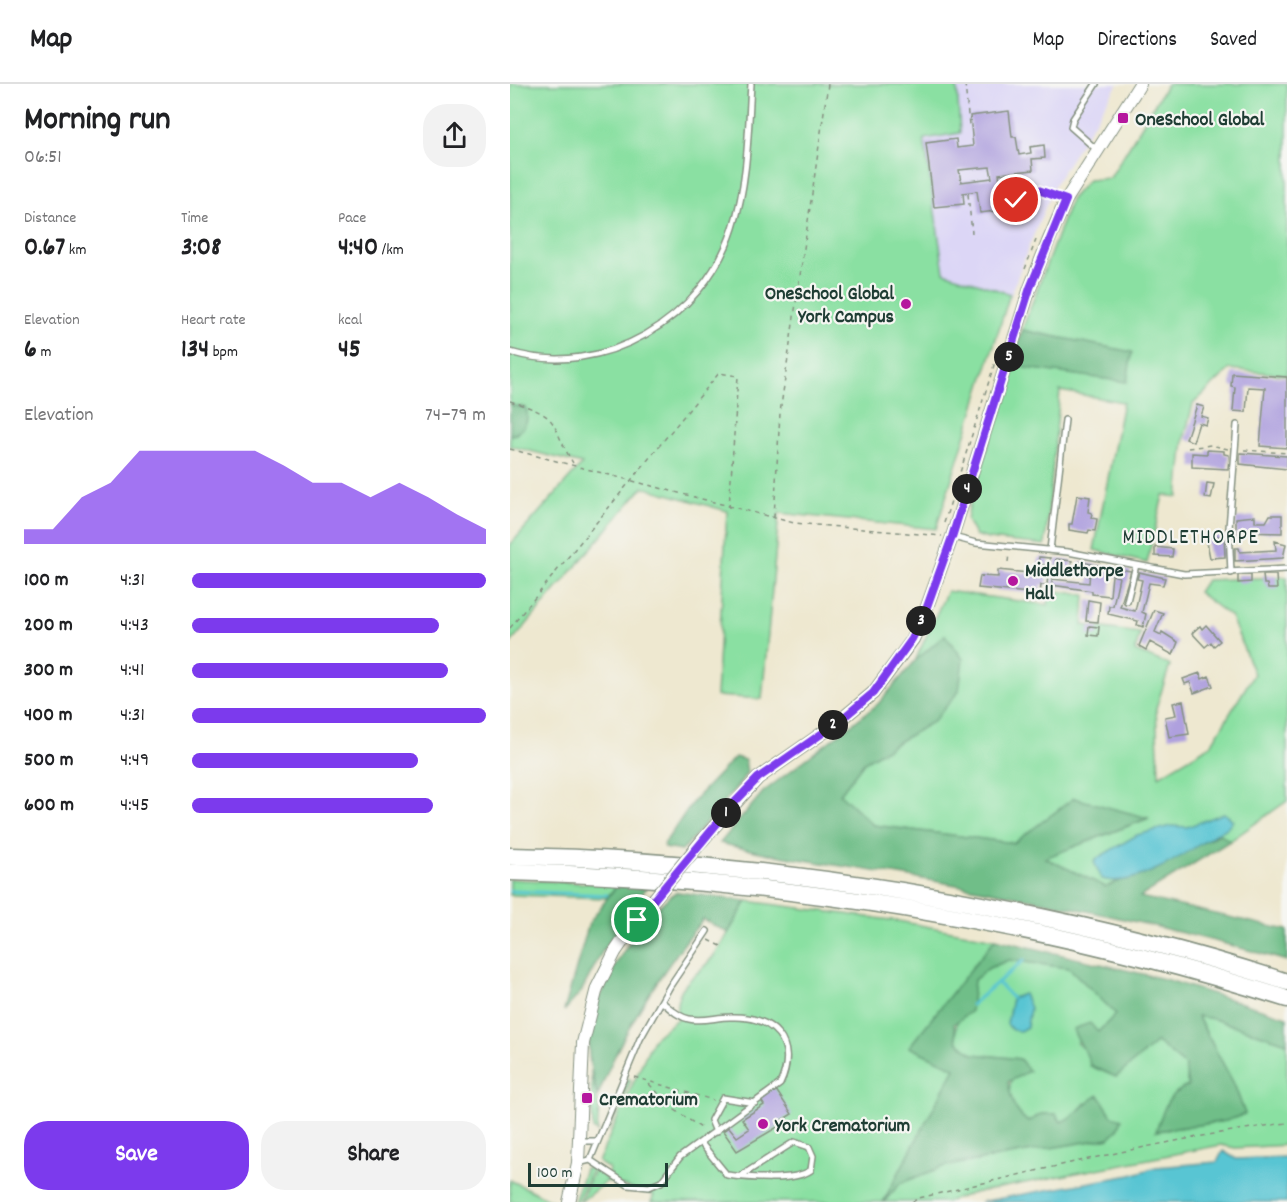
<!DOCTYPE html>
<html lang="en">
<head>
<meta charset="utf-8">
<style>
	body { margin:0; font-family:Dekko,sans-serif; background:#f2f2f2; color:#202124; height:100vh; display:flex; flex-direction:column; font-size:22px; white-space:nowrap }
	* { box-sizing:border-box; margin:0 }
	p { font-size:20px; color:#757577 }
	.icon { flex:none; width:33px; height:33px; fill:none; stroke:currentColor; stroke-width:2; stroke-linecap:round; stroke-linejoin:round }
	.map { position:relative; flex:1; overflow:hidden }
	.panel { display:flex; flex-direction:column; background:#fff; width:510px }
	.panel>* { flex:none }
	.scale { position:absolute; left:18px; bottom:15px; width:140px; box-sizing:border-box; padding-left:6px; border:3px solid #1f3d34; border-top:0; font-size:16px; line-height:21px; white-space:nowrap; color:#1f3d34; -webkit-text-stroke:4px #f6f6f2; paint-order:stroke }
	.pin { position:absolute; display:grid; place-items:center; width:51px; height:51px; color:#fff; margin:-26px; border:3px solid #fff; border-radius:50%; box-shadow:0 2px 6px #0007 }
	.km { position:absolute; width:30px; height:30px; margin:-15px; border-radius:50%; background:#222; color:#fff; font-size:16px; line-height:30px; text-align:center }
	.round { display:grid; place-items:center; flex:none; width:63px; height:63px; border-radius:24px; background:#f2f2f2 }
	.summary { display:flex; align-items:center; justify-content:space-between; height:102px; padding:0 24px }
	h1 { font-size:33px; font-weight:700; line-height:45px }
	.metrics { display:grid; grid-template-columns:repeat(3,1fr); gap:9px; height:102px; padding:6px 24px }
	.metrics div { display:grid; align-content:center }
	.metrics b { font-size:26px; font-weight:700 }
	.metrics small { font-size:16px; font-weight:400 }
	.metrics p { font-size:16px }
	.chart { height:168px; padding:12px 24px }
	.chart p { display:flex; justify-content:space-between }
	.chart svg { width:100%; height:108px; margin-top:6px; fill:#7c3aed; opacity:.7 }
	.primary-button { display:flex; gap:12px; margin-top:auto; padding:12px 24px }
	.primary-button a { flex:1; height:69px; border-radius:24px; background:#7c3aed; color:#fff; font-size:24px; font-weight:700; line-height:69px; text-align:center }
	.primary-button a+a { background:#f2f2f2; color:#202124 }
	ul { padding:0 24px; list-style:none; font-size:20px }
	li { display:grid; grid-template-columns:96px 72px 1fr; align-items:center; height:45px }
	li i { height:15px; border-radius:8px; background:#7c3aed }
	header { display:flex; align-items:center; gap:36px; box-sizing:border-box; height:84px; padding:0 30px; background:#fff; border-bottom:2px solid #e0e0e0 }
	header strong { font-size:28px }
	nav { display:flex; gap:33px; margin-inline-start:auto; font-size:21px }
	main { display:flex; flex:1; min-height:0 }
	.map>svg:first-child { display:block }
	.built { fill:#dcd6f6 }
	.green { fill:#8ae0a2; stroke:#548e6b; stroke-width:1.5 }
	.forest { fill:#6fbe88; stroke:#477e5e; stroke-width:1.5 }
	.water { fill:#59c5d3; stroke:#3c8184; stroke-width:1.5 }
	.lines { fill:none; stroke-linecap:round; stroke-linejoin:round }
	.stream { stroke:#59c5d3; stroke-width:3 }
	.building { fill:#afa0de; fill-rule:evenodd }
	.service-casing { stroke:#869282; stroke-width:8 }
	.tertiary-casing { stroke:#869282; stroke-width:14 }
	.trunk-casing { stroke:#869282; stroke-width:19 }
	.path { stroke:#869282; stroke-width:1.5; stroke-dasharray:4.5 4.5; stroke-linecap:butt }
	.service { stroke:#fff; stroke-width:5 }
	.tertiary { stroke:#fff; stroke-width:12 }
	.trunk { stroke:#fff; stroke-width:16 }
	.tertiary-bridge-casing { stroke:#869282; stroke-width:14; stroke-linecap:butt }
	.tertiary-bridge { stroke:#fff; stroke-width:12 }
	.route-casing { stroke:#fff; stroke-width:12 }
	.route { stroke:#7c3aed; stroke-width:8 }
	.poi-dot { fill:#b5179e; stroke:#f6f6f2; stroke-width:2 }
	.labels { text-anchor:middle; stroke-width:4.5; stroke-linejoin:round; paint-order:stroke }
	.poi-label { font-size:20px; font-weight:bold; fill:#1f3d34; stroke:#f6f6f2; text-anchor:start }
	.neighbourhood-label { font-size:21px; letter-spacing:1.5px; fill:#1f3d34; stroke:#f6f6f2 }
</style>
</head>
<body>
<header>
<strong>Map</strong>
<nav><a>Map</a><a>Directions</a><a>Saved</a></nav>
</header>
<main>
<section class="panel">
<div class="summary"><div><h1>Morning run</h1><p>06:51</p></div><a class="round"><svg class="icon" aria-label="share" viewBox="0 0 24 24"><path d="M12 15V3M7 8l5-5 5 5M5 13v7h14v-7"/></svg></a></div>
<div class="metrics">
<div><p>Distance</p><b>0.67<small> km</small></b></div>
<div><p>Time</p><b>3:08</b></div>
<div><p>Pace</p><b>4:40<small> /km</small></b></div>
</div>
<div class="metrics">
<div><p>Elevation</p><b>6<small> m</small></b></div>
<div><p>Heart rate</p><b>134<small> bpm</small></b></div>
<div><p>kcal</p><b>45</b></div>
</div>
<div class="chart"><p><span>Elevation</span>74–79 m</p>
<svg viewBox="0 0 160 44" preserveAspectRatio="none"><path d="M0 44V38L10 38L20 25L30 19L40 6L50 6L60 6L70 6L80 6L90 12L100 19L110 19L120 25L130 19L140 25L150 32L160 38V44z"/></svg>
</div>
<ul>
<li><b>100 m</b>4:31<i style="width:100%"></i></li>
<li><b>200 m</b>4:43<i style="width:84%"></i></li>
<li><b>300 m</b>4:41<i style="width:87%"></i></li>
<li><b>400 m</b>4:31<i style="width:100%"></i></li>
<li><b>500 m</b>4:49<i style="width:77%"></i></li>
<li><b>600 m</b>4:45<i style="width:82%"></i></li>
</ul>
<div class="primary-button"><a>Save</a><a>Share</a></div>
</section>
<div class="map">
<svg width="777" height="1118" viewBox="0 0 777 1118">
	<rect width="100%" height="100%" fill="#f6f6f2"/>
	<filter id="ink" filterUnits="userSpaceOnUse"><feTurbulence type="fractalNoise" baseFrequency=".0167" numOctaves="2"/><feDisplacementMap in="SourceGraphic" scale="12" xChannelSelector="R" yChannelSelector="G"/><feConvolveMatrix kernelMatrix="1 2 1 2 8 2 1 2 1" color-interpolation-filters="sRGB"/></filter>
	<filter id="wash" filterUnits="userSpaceOnUse"><feTurbulence type="fractalNoise" baseFrequency=".008" numOctaves="4" result="noise"/><feDisplacementMap in="SourceGraphic" scale="24" xChannelSelector="R" yChannelSelector="G"/><feGaussianBlur stdDeviation="1.35" result="paint"/><feColorMatrix in="noise" values="0 0 0 0 0 0 0 0 0 0 0 0 0 0 0 0 0 1.4 0 .05"/><feComposite in="paint" operator="in"/></filter>
	<g filter="url(#wash)">
		<rect width="100%" height="100%" fill="#eee8d0"/>
		<path class="built" d="M328,0H608L545,100L519,162L494,230L426,445L269,429Z"/>
		<path class="green" d="M0,0H447L450,49L414,55L434,188L500,210L426,445L269,429L252,615L206,612L217,427L133,403L0,560V461L72,380L0,362V351L7,350L16,324L0,321Z
			M657,0H777V291L720,285L683,320L674,355L668,413L653,411L637,479L584,466L613,318L550,307L535,461L478,455L465,451L457,436L459,424L502,282L616,298L622,268L512,246L561,115L578,96L600,94Z
			M777,493V717L720,757L709,750L596,803L534,774L637,735L564,714L504,759L363,741L330,710L354,678L424,637L435,551L405,577L437,507L538,521L540,506L575,511L573,541L630,549L625,567L660,581L646,624L649,692L701,661L744,590L721,533L688,508L696,496Z
			M0,795L107,801L96,814L0,811Z
			M237,817L388,837L485,855L399,963L445,984L373,1118H141L144,1111L97,1097L70,1118L85,1084L97,1096L99,1085L88,1078L143,955L167,935C163,896 188,895 205,870C217,853 226,835 237,817Z
			M499,876L560,884L606,930L588,948L567,959L579,971L580,982L606,993L647,958L676,982L678,1002C656,1011 654,1025 647,1047L716,1037L735,1030L724,1000L687,931L704,935L777,959V1061L725,1064L711,1061L463,1109L436,1118H374L390,1099L435,1082L599,1054L602,1032L597,1024L575,1019L563,1033L551,1038L546,1030H531L518,1038C492,1017 497,1001 510,975L463,970L447,957C442,927 460,924 464,896L479,884Z
			M81,987L89,1024L87,1048L83,1045Z
			M117,994L121,996L98,1047Z
			M83,1083L67,1118H64L75,1085Z
			M0,1096L44,1118H0Z"/>
		<path class="forest" d="M512,246L622,268L617,298L502,282Z
			M0,321L16,324C20,338 14,348 0,351Z
			M435,551L453,575L449,607L424,637L354,678L330,710L363,741L504,759L564,714L638,734L535,774L596,803L710,750L720,757L630,813L777,846V877C650,840 520,813 389,791C329,781 269,774 210,759L253,708L368,620L405,577Z
			M225,673L235,676L237,688L230,699L172,767L155,764L154,760L184,716Z
			M107,801L136,804L92,868L71,908L54,927L79,839Z
			M167,808L237,817L218,849L193,835C151,888 111,948 88,1012C81,989 76,968 80,944C86,905 133,827 167,808Z
			M485,855L658,896L777,933V959L704,935L687,932L724,1000L735,1030L716,1037L646,1047C654,1025 656,1011 678,1002L675,982L647,958L606,993L580,981C578,967 567,959 563,945L580,939L588,948L606,930L559,884L499,876L479,884L464,896L461,927L444,940L447,957L463,970L510,975L519,987L498,998C501,1016 504,1027 518,1038L531,1030H546L551,1038C566,1032 574,1019 589,1011L602,1032L612,1035L608,1045L599,1054L435,1082L391,1099L373,1118L445,984L399,963Z"/>
		<path class="water" d="M714,729L723,736C719,746 710,747 702,752C676,770 624,805 592,795L584,778L589,773L627,751L661,742L677,743Z
			M514,910L520,924L517,943L510,947L502,946L497,940L502,914Z
			M713,1067L726,1075L777,1073V1118H470L621,1091L646,1083L707,1078Z"/>
		<g class="lines">
			<path class="stream" d="M0,807L97,811
				M488,899L502,914
				M461,921L514,876"/>
		</g>
		<g id="blocks">
			<path class="building" d="M499,27L502,53H506L509,71L521,69L520,63L534,61L535,74L522,75L523,86L489,90L494,126L470,129L467,107L453,109L454,120L424,123L416,59L446,55L447,64L463,62L460,32ZM480,83L482,94L451,98L449,86Z
				M722,289L777,293V364L750,362L755,304L738,303L736,328L723,327L725,303L721,302Z
				M687,321L694,323L691,332L698,334L696,341L689,339L683,358L676,355Z
				M697,366L714,367V370L719,371L718,385L682,383V369L697,370Z
				M730,369L777,372V385L730,380Z
				M697,399L704,400L701,415L695,414Z
				M567,411L580,413L578,428L582,429L581,434L587,435L585,447L579,446L578,449L559,446V440H562Z
				M760,431H772V449L732,448V456H726V434L745,432V438H756Z
				M714,452L715,473L700,474L696,453Z
				M765,457L776,460L773,474L725,477V464H729L730,468L766,466Z
				M645,463L663,465L662,473L645,472Z
				M529,473L540,474L538,482L528,480Z
				M546,475L562,477L561,484L545,482Z
				M570,478L621,487L610,523L625,527L632,496L627,495L629,488L655,494L653,501L639,499L632,528L636,530L633,543L627,541L628,537L598,530L599,522H603L609,493L602,491L600,512L582,510V507L542,501V495L579,499L580,486L569,485Z
				M488,486L538,491L537,501H531L530,510L468,504L470,492L488,493Z
				M728,491H741V498L728,499Z
				M753,491H766L767,505H758L757,500H754Z
				M578,516L590,518L588,538L576,537Z
				M644,526L653,529L645,548L651,551L652,548L668,558L663,571L640,558L636,566L629,562Z
				M696,541L710,557L704,562L701,558L695,563L682,549L690,542L692,545Z
				M579,542L589,543L588,552L578,551Z
				M690,589L692,595L699,592L703,602L684,609L680,598L675,600L673,595Z
				M673,617L679,650L659,653L655,633L666,631L663,619Z
				M264,1003L282,1030L269,1038L271,1041L227,1067L213,1047L219,1043L227,1053L239,1045L232,1035L254,1021L249,1013Z"/>
		</g>
	</g>
	<g filter="url(#ink)">
		<use href="#blocks" fill-opacity="0" stroke="#869282" stroke-width="1.5"/>
		<g class="lines">
			<defs>
				<path id="service" d="M586,0L563,35L561,43L587,66
					M507,119L503,107L506,101L512,100L555,116
					M0,268C93,296 194,235 223,144C238,98 238,48 241,0
					M443,453L466,459L558,468L674,490L777,485
					M540,466L555,336
					M721,489L719,444L727,341
					M617,517L626,481
					M206,1048L201,1036L213,1014L245,1019
					M70,1057H86
					M191,1059L217,1091C238,1094 284,1098 301,1086L303,1072L299,1063L284,1058L229,1093
					M80,1076L130,955L160,902L197,847
					M68,1079L80,1076L118,1101L139,1103L151,1098L170,1073L270,1000C289,959 264,931 220,933C206,933 194,938 179,935C168,933 160,924 152,918"/>
				<path id="tertiary" d="M195,753L248,694L327,639L363,609L403,555L414,531L442,453L520,204L538,158L556,116L630,0
					M59,1118L68,1079L73,959L87,904L105,868"/>
				<path id="trunk" d="M0,772C254,776 535,820 777,898
					M0,788C262,794 527,835 777,915"/>
			</defs>
			<use href="#service" class="service-casing"/>
			<use href="#tertiary" class="tertiary-casing"/>
			<use href="#trunk" class="trunk-casing"/>
			<path class="path" d="M455,0L459,41
				M458,110L462,149
				M515,185L526,156
				M0,317C54,334 37,336 63,379
				M678,364L701,361L718,365
				M0,365L284,439L432,452
				M734,366L777,369
				M264,433L270,329L318,0
				M434,439L486,275
				M498,478L499,470
				M0,544L209,289L228,292L219,424
				M199,856L211,862
				M124,993L203,1016
				M139,1000L165,1026L194,1046
				M402,1118L409,1114C531,1086 653,1055 777,1039"/>
			<use href="#service" class="service"/>
			<use href="#tertiary" class="tertiary"/>
			<use href="#trunk" class="trunk"/>
			<defs>
				<path id="tertiary-bridge" d="M105,868L127,836L195,753"/>
			</defs>
			<use href="#tertiary-bridge" class="tertiary-bridge-casing"/>
			<use href="#tertiary-bridge" class="tertiary-bridge"/>
		</g>
	</g>
	<g class="lines" filter="url(#ink)">
		<defs>
			<path id="route" d="M127,836L225,718L248,694L327,639L363,609L402,555L414,531L442,453L520,204L556,116L512,100L504,104L506,116"/>
		</defs>
		<use href="#route" class="route-casing"/>
		<use href="#route" class="route"/>
	</g>
	<g class="poi-dot">
		<rect x="607" y="28" width="12" height="12" rx="3"/>
		<circle cx="396" cy="220" r="6"/>
		<circle cx="503" cy="497" r="6"/>
		<rect x="71" y="1008" width="12" height="12" rx="3"/>
		<circle cx="253" cy="1040" r="6"/>
	</g>
	<g class="labels">
		<g class="poi-label">
			<text x="625" y="41">OneSchool Global</text>
			<text x="384" y="215" text-anchor="end">OneSchool Global<tspan x="384" dy="23">York Campus</tspan></text>
			<text x="515" y="492">Middlethorpe<tspan x="515" dy="23">Hall</tspan></text>
			<text x="89" y="1021">Crematorium</text>
			<text x="265" y="1047">York Crematorium</text>
		</g>
		<g class="neighbourhood-label">
			<text x="681" y="459">MIDDLETHORPE</text>
		</g>
	</g>
</svg>
<div class="scale">100 m</div>
<div class="pin" style="left:127px;top:836px;background:#1e9e55"><svg class="icon" aria-label="arrive" viewBox="0 0 24 24"><path d="M6 21V4h12l-3 4 3 4H6"/></svg></div>
<div class="pin" style="left:506px;top:116px;background:#d93025"><svg class="icon" aria-label="check" viewBox="0 0 24 24"><path d="M5 12l5 5 9-10"/></svg></div>
<b class="km" style="left:216px;top:729px">1</b>
<b class="km" style="left:323px;top:641px">2</b>
<b class="km" style="left:411px;top:537px">3</b>
<b class="km" style="left:457px;top:405px">4</b>
<b class="km" style="left:499px;top:273px">5</b>
</div>
</main>
</body>
</html>
